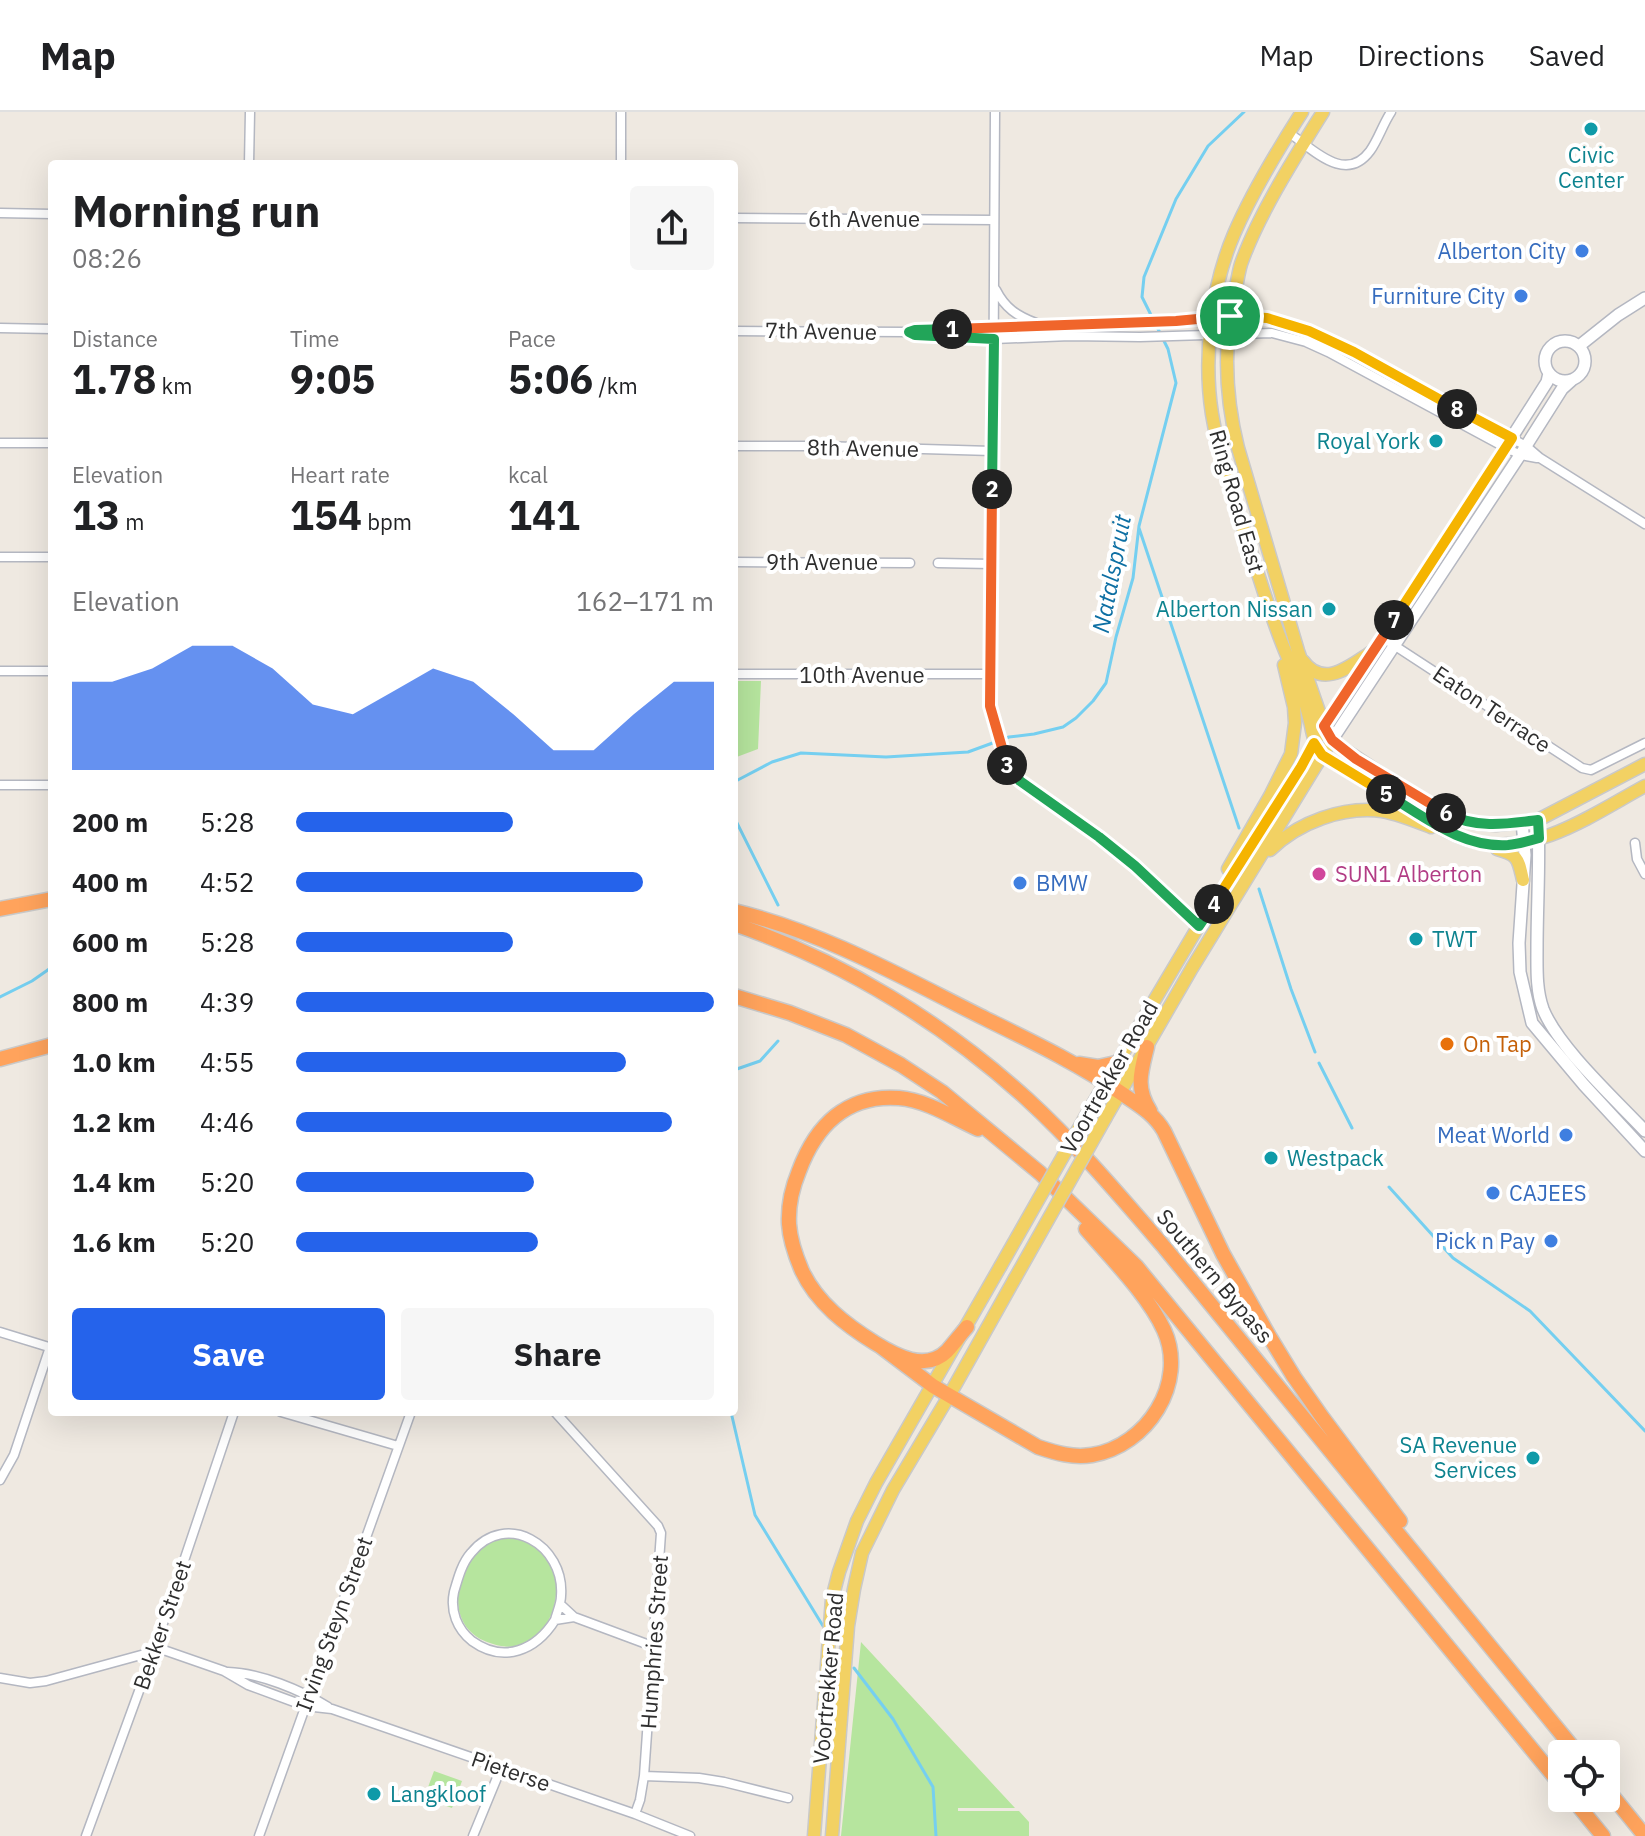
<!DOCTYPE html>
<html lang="en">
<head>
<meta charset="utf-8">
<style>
	body { margin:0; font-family:"IBM Plex Sans",sans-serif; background:#f6f6f6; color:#202124; height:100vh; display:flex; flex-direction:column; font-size:30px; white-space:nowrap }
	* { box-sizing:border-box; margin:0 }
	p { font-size:26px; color:#757577 }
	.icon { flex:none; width:44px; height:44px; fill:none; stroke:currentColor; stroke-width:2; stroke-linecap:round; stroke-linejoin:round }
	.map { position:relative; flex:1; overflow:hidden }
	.sheet { position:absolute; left:48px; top:48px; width:690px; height:1256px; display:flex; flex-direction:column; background:#fff; border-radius:8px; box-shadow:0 8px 32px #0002 }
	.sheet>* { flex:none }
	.fabs { position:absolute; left:1548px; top:1628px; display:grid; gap:16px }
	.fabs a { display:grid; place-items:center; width:72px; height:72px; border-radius:8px; background:#fff; box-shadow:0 8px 32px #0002; font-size:40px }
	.pin { position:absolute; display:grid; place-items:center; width:68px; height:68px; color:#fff; margin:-34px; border:4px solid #fff; border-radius:50%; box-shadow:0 2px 8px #0007 }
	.km { position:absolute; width:40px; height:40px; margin:-20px; border-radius:50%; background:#222; color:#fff; font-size:22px; line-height:40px; text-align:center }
	.round { display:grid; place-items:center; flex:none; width:84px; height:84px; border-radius:8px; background:#f6f6f6 }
	.summary { display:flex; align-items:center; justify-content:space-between; height:136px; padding:0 24px }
	h1 { font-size:44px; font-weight:700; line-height:60px }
	.figures { display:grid; grid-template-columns:repeat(3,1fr); gap:12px; height:136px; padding:8px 24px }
	.figures div { display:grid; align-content:center }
	.figures b { font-size:40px; font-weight:700 }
	.figures small { font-size:22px; font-weight:400 }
	.figures p { font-size:22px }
	.chart { height:224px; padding:16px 24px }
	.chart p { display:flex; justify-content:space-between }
	.chart svg { width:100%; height:144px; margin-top:8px; fill:#2563eb; opacity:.7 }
	.primary-button { display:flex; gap:16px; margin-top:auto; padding:16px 24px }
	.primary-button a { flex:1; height:92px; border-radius:8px; background:#2563eb; color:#fff; font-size:32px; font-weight:700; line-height:92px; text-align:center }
	.primary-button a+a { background:#f6f6f6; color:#202124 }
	ul { padding:0 24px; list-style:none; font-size:26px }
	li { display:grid; grid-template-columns:128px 96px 1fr; align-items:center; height:60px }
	li i { height:20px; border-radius:10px; background:#2563eb }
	header { display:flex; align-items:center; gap:48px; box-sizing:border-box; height:112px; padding:0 40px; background:#fff; border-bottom:2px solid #e0e0e0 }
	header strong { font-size:38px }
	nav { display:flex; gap:44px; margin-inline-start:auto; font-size:28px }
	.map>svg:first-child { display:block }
	.green { fill:#b6e59e }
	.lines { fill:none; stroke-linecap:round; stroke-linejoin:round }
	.stream { stroke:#75cff0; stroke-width:3 }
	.street-casing { stroke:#b4b7c1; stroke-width:11 }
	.secondary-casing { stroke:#b4b7c1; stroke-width:14 }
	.primary-casing { stroke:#c9c9c9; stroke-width:15 }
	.highway-casing { stroke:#c9c9c9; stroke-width:17 }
	.street { stroke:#fff; stroke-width:8 }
	.secondary { stroke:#fff; stroke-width:11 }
	.primary { stroke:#f2d163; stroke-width:12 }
	.highway { stroke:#ffa35c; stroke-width:14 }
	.primary-bridge-casing { stroke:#c9c9c9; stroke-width:15; stroke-linecap:butt }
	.primary-bridge { stroke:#f2d163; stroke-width:12 }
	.split-1-casing { stroke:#fff; stroke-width:16 }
	.split-2-casing { stroke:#fff; stroke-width:16 }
	.split-3-casing { stroke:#fff; stroke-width:16 }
	.split-4-casing { stroke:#fff; stroke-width:16 }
	.split-5-casing { stroke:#fff; stroke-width:16 }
	.split-6-casing { stroke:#fff; stroke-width:16 }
	.split-7-casing { stroke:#fff; stroke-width:16 }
	.split-8-casing { stroke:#fff; stroke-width:16 }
	.split-9-casing { stroke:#fff; stroke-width:16 }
	.split-1 { stroke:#f0652b; stroke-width:10 }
	.split-2 { stroke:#22a559; stroke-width:10 }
	.split-3 { stroke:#f0652b; stroke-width:10 }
	.split-4 { stroke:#22a559; stroke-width:10 }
	.split-5 { stroke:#f5b400; stroke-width:10 }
	.split-6 { stroke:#22a559; stroke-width:10 }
	.split-7 { stroke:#f0652b; stroke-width:10 }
	.split-8 { stroke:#f5b400; stroke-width:10 }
	.split-9 { stroke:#f5b400; stroke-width:10 }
	.culture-dot { fill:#0f9aa8; stroke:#fff; stroke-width:3 }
	.shop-dot { fill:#3f7fe0; stroke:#fff; stroke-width:3 }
	.hotel-dot { fill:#d1479c; stroke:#fff; stroke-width:3 }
	.food-dot { fill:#e8710a; stroke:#fff; stroke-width:3 }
	.labels { text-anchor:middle; stroke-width:8; stroke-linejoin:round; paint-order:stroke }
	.culture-label { font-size:22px; fill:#0d838f; stroke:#fff; text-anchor:end }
	.street-label { font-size:22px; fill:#2e2e2e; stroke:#fff }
	.shop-label { font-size:22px; fill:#366cbe; stroke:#fff; text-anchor:end }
	.hotel-label { font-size:22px; fill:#b23c85; stroke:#fff; text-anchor:start }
	.food-label { font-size:22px; fill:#c56008; stroke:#fff; text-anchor:start }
	.water-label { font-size:24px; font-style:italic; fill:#0d6fa3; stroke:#fff }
</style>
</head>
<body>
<header>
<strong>Map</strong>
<nav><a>Map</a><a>Directions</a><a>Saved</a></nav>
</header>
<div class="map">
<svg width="1645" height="1724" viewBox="0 0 1645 1724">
	<rect width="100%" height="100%" fill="#efe9e1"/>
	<path class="green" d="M734,569H761L758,637L734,646Z
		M504,1425C510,1425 517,1425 522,1427C583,1445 556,1553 493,1532C483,1529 475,1525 468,1517C448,1493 461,1454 482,1435C488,1429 497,1427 504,1425Z
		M861,1530L1015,1696H958V1699H1019L1029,1710V1724H841Z
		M434,1659L462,1669L452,1696L424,1686Z"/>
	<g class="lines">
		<path class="stream" d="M1139,416L1239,716
			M734,670L772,650L801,641L886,645L968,640L1009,625L1034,622L1063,615L1076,606L1093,589L1106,571L1116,525L1133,466L1139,414L1176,271L1168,237L1142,185L1144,165L1176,87L1208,34L1244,0
			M734,705L778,793
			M1259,777L1291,877L1315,940
			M0,885L32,869L52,855
			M1319,951L1352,1016
			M734,958L760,949L778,929
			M1389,1075L1453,1146L1530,1199L1645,1319
			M731,1300L755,1403L823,1514
			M854,1556L893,1607L933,1675L936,1724"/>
		<defs>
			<path id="street" d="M621,0V52
				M995,0L992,499L989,584L991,605L1005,651L1015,664L1099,725L1135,754L1199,814
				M1289,21C1312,36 1345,73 1370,39C1378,28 1383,12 1391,0
				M249,52L250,0
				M0,101L52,102
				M734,106L994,108
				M996,178C1005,196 1017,204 1036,211
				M0,216L52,217
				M734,219L909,220L915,218C1000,215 1086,212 1172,209C1205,208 1236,201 1269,207C1293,211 1316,222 1338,232L1526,334L1540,346L1645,412
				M913,222L994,227L1070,224L1140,225L1272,221L1306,230L1328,240L1506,336L1521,343L1537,346
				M0,331H52
				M734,334H820L992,339
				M0,445H52
				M734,450L910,451
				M938,451L992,452
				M1383,526L1582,656L1591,658L1645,631
				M0,559H52
				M734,562H991
				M0,673H52
				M1635,731L1637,747L1645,762
				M0,1220L52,1236
				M281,1300L398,1334
				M555,1300L658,1414L661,1421L644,1664L640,1688L635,1702
				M0,1368L14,1343L50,1235
				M560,1492L574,1505L652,1534
				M555,1508C557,1500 561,1492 561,1484C565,1433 506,1398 471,1441C462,1451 458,1466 454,1480C450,1499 457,1517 472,1529C504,1552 536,1538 555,1508L574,1505
				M155,1535L224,1559L248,1573L305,1594L332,1597L635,1702L690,1724
				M228,1560C260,1561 301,1578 328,1595
				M0,1566L30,1571L46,1569L141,1543H152
				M644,1664L699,1666L724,1670L788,1686
				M86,1724L154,1538L234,1300
				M259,1724L411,1300
				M473,1724L501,1656"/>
			<path id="secondary" d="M1545 249a20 20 0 1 1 40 0a20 20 0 1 1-40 0Z
				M1579,234L1618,203L1645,186
				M1324,614L1448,426L1547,270L1549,261
				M1332,628L1526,334L1562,277L1572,268
				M1538,708C1540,751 1537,793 1537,836C1537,856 1536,878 1543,897C1558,935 1616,988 1645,1019
				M1522,710L1525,743L1519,831L1520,860L1532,911L1584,973L1645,1039"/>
			<path id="primary" d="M1302,0C1277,39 1252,80 1234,122C1211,176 1203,245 1212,302C1219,344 1233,385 1246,425C1260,466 1271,507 1288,546C1298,566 1305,588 1310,609C1313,623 1314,631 1322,643L1436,713C1448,720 1462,727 1476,730C1536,744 1595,701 1645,674
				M1323,0C1295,45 1258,103 1241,152C1238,162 1237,173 1234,183C1223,235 1225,284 1238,336L1298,539L1324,614L1332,628L1345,638L1392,669L1454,706L1474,711L1496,713L1538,708L1645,652
				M1303,549C1324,578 1351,553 1373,539
				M1497,737C1519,743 1518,747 1523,768
				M1270,738C1299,710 1343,694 1382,699C1399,702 1416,709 1431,715
				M1228,757L1270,684L1291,642L1295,611L1294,595L1284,553
				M1091,995L1201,810L1228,772L1301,655L1317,626
				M1106,1005L1192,856L1326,637
				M814,1724L832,1487L839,1460L857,1409L876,1371L1000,1155
				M832,1724L848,1514L854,1477L862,1441L893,1378L949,1284L1014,1168"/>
			<path id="highway" d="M0,797L52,787
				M734,799C823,820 904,866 986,907C1033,930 1081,953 1124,983C1140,994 1154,1002 1164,1019L1223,1142L1269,1224L1294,1265L1322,1305L1400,1409
				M734,812C842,849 942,910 1027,987C1076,1032 1120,1084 1164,1135L1578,1642
				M734,884L790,901L846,923L901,953L942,980L1040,1061L1136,1154L1562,1674
				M1147,935C1141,960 1135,975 1150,999
				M0,947L52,933
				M1079,952L1098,955L1116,951
				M967,1215C960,1223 954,1231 947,1239C926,1260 896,1244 875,1231C846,1213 817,1191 802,1159C796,1145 790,1128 789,1112C788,1093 792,1076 799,1059C816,1013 847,982 899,986C926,988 954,1006 978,1017
				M880,1234L933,1274L1038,1335C1056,1341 1073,1346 1092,1343C1147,1334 1188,1271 1164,1218C1148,1183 1111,1146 1086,1117
				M1606,1676L1645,1724
				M1572,1686L1603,1724"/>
		</defs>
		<use href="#street" class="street-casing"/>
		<use href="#secondary" class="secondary-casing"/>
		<use href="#primary" class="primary-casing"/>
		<use href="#highway" class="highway-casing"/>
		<use href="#street" class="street"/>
		<use href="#secondary" class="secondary"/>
		<use href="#primary" class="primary"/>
		<use href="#highway" class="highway"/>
		<defs>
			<path id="primary-bridge" d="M1000,1155L1091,995
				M1014,1168L1106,1005"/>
		</defs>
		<use href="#primary-bridge" class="primary-bridge-casing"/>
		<use href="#primary-bridge" class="primary-bridge"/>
	</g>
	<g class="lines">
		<defs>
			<path id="split-1" d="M952,217L1176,209L1230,204"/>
			<path id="split-2" d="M952,217L915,218L909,220L915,223L994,227L992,377"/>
			<path id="split-3" d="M992,377L990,594L1007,653"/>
			<path id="split-4" d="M1007,653L1020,669L1099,725L1135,754L1199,814L1214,792"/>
			<path id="split-5" d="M1214,792L1301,655L1314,631L1322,643L1386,682"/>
			<path id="split-6" d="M1386,682C1424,704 1461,736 1508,733C1518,732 1529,729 1539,726L1538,708C1507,712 1475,717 1446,701"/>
			<path id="split-7" d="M1394,508L1324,614L1332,628L1356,647L1446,701"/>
			<path id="split-8" d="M1394,508L1512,326L1457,297"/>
			<path id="split-9" d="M1230,204L1267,206L1309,219L1354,240L1457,297"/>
		</defs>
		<use href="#split-1" class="split-1-casing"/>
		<use href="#split-2" class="split-2-casing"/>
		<use href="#split-3" class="split-3-casing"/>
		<use href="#split-4" class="split-4-casing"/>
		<use href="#split-5" class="split-5-casing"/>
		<use href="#split-6" class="split-6-casing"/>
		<use href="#split-7" class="split-7-casing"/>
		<use href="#split-8" class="split-8-casing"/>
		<use href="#split-9" class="split-9-casing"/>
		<use href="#split-1" class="split-1"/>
		<use href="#split-2" class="split-2"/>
		<use href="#split-3" class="split-3"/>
		<use href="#split-4" class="split-4"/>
		<use href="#split-5" class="split-5"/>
		<use href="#split-6" class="split-6"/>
		<use href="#split-7" class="split-7"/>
		<use href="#split-8" class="split-8"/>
		<use href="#split-9" class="split-9"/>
	</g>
	<g class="culture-dot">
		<circle cx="1591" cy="17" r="8"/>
		<circle cx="1436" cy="329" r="8"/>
		<circle cx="1329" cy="497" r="8"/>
		<circle cx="1416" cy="827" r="8"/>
		<circle cx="1271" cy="1046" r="8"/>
		<circle cx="1533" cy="1346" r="8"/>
		<circle cx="374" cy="1682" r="8"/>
	</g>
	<g class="shop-dot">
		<circle cx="1582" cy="139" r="8"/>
		<circle cx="1521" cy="184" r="8"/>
		<circle cx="1020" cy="771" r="8"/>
		<circle cx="1566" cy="1023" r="8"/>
		<circle cx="1493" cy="1081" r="8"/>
		<circle cx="1551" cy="1129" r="8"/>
	</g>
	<circle class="hotel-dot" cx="1319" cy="762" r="8"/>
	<circle class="food-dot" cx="1447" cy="932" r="8"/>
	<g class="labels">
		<g class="culture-label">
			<text x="1591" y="51" text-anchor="middle">Civic<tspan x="1591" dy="25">Center</tspan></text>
			<text x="1420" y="337">Royal York</text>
			<text x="1313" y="505">Alberton Nissan</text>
			<text x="1432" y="835" text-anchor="start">TWT</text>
			<text x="1287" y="1054" text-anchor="start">Westpack</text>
			<text x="1517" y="1341">SA Revenue<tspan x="1517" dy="25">Services</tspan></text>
			<text x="390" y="1690" text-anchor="start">Langkloof</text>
		</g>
		<g class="street-label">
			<text x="864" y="115">6th Avenue</text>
			<text transform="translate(821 219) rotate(1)" y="8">7th Avenue</text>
			<text transform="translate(863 336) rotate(1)" y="8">8th Avenue</text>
			<text transform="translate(1237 389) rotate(74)" y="8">Ring Road East</text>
			<text x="822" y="458">9th Avenue</text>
			<text x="862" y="571">10th Avenue</text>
			<text transform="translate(1492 597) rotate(34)" y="8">Eaton Terrace</text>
			<text transform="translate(1109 965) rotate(-60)" y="8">Voortrekker Road</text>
			<text transform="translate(1215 1164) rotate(50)" y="8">Southern Bypass</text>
			<text transform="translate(334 1512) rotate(-70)" y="8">Irving Steyn Street</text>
			<text transform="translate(162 1513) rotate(-71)" y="8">Bekker Street</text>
			<text transform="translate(654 1530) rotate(-86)" y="8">Humphries Street</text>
			<text transform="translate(828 1566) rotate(-85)" y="8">Voortrekker Road</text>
			<text transform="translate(511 1659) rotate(19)" y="8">Pieterse</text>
		</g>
		<g class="shop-label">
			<text x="1566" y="147">Alberton City</text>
			<text x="1505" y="192">Furniture City</text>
			<text x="1036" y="779" text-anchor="start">BMW</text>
			<text x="1550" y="1031">Meat World</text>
			<text x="1509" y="1089" text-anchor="start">CAJEES</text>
			<text x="1535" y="1137">Pick n Pay</text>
		</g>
		<g class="hotel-label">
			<text x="1335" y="770">SUN1 Alberton</text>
		</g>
		<g class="food-label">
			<text x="1463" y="940">On Tap</text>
		</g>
		<g class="water-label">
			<text transform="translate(1112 462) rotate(-79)" y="8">Natalspruit</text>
		</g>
	</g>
</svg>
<div class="fabs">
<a><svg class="icon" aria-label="locate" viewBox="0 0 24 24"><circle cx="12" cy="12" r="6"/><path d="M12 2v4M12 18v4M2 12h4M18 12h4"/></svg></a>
</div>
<div class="pin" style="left:1230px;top:204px;background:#1e9e55"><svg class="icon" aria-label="arrive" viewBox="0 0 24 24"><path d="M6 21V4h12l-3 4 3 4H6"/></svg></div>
<b class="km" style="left:952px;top:217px">1</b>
<b class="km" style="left:992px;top:377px">2</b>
<b class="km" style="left:1007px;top:653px">3</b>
<b class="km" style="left:1214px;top:792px">4</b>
<b class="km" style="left:1386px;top:682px">5</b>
<b class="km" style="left:1446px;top:701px">6</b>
<b class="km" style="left:1394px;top:508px">7</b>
<b class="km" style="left:1457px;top:297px">8</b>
<section class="sheet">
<div class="summary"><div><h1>Morning run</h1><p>08:26</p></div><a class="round"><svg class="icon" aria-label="share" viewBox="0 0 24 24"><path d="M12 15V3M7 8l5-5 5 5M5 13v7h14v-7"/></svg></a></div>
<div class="figures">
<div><p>Distance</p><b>1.78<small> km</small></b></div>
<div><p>Time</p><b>9:05</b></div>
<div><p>Pace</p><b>5:06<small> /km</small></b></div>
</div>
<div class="figures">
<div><p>Elevation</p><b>13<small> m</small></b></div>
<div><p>Heart rate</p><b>154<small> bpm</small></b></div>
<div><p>kcal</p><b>141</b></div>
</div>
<div class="chart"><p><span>Elevation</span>162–171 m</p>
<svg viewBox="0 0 160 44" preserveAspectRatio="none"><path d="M0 44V17L10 17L20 13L30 6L40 6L50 13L60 24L70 27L80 20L90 13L100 17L110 27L120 38L130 38L140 27L150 17L160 17V44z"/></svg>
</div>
<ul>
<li><b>200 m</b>5:28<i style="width:52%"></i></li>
<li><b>400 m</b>4:52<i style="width:83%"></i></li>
<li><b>600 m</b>5:28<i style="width:52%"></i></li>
<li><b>800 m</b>4:39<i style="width:100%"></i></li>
<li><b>1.0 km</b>4:55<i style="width:79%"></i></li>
<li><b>1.2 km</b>4:46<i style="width:90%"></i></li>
<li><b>1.4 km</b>5:20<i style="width:57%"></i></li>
<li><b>1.6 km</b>5:20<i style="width:58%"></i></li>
</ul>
<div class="primary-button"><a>Save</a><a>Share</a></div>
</section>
</div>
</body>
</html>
